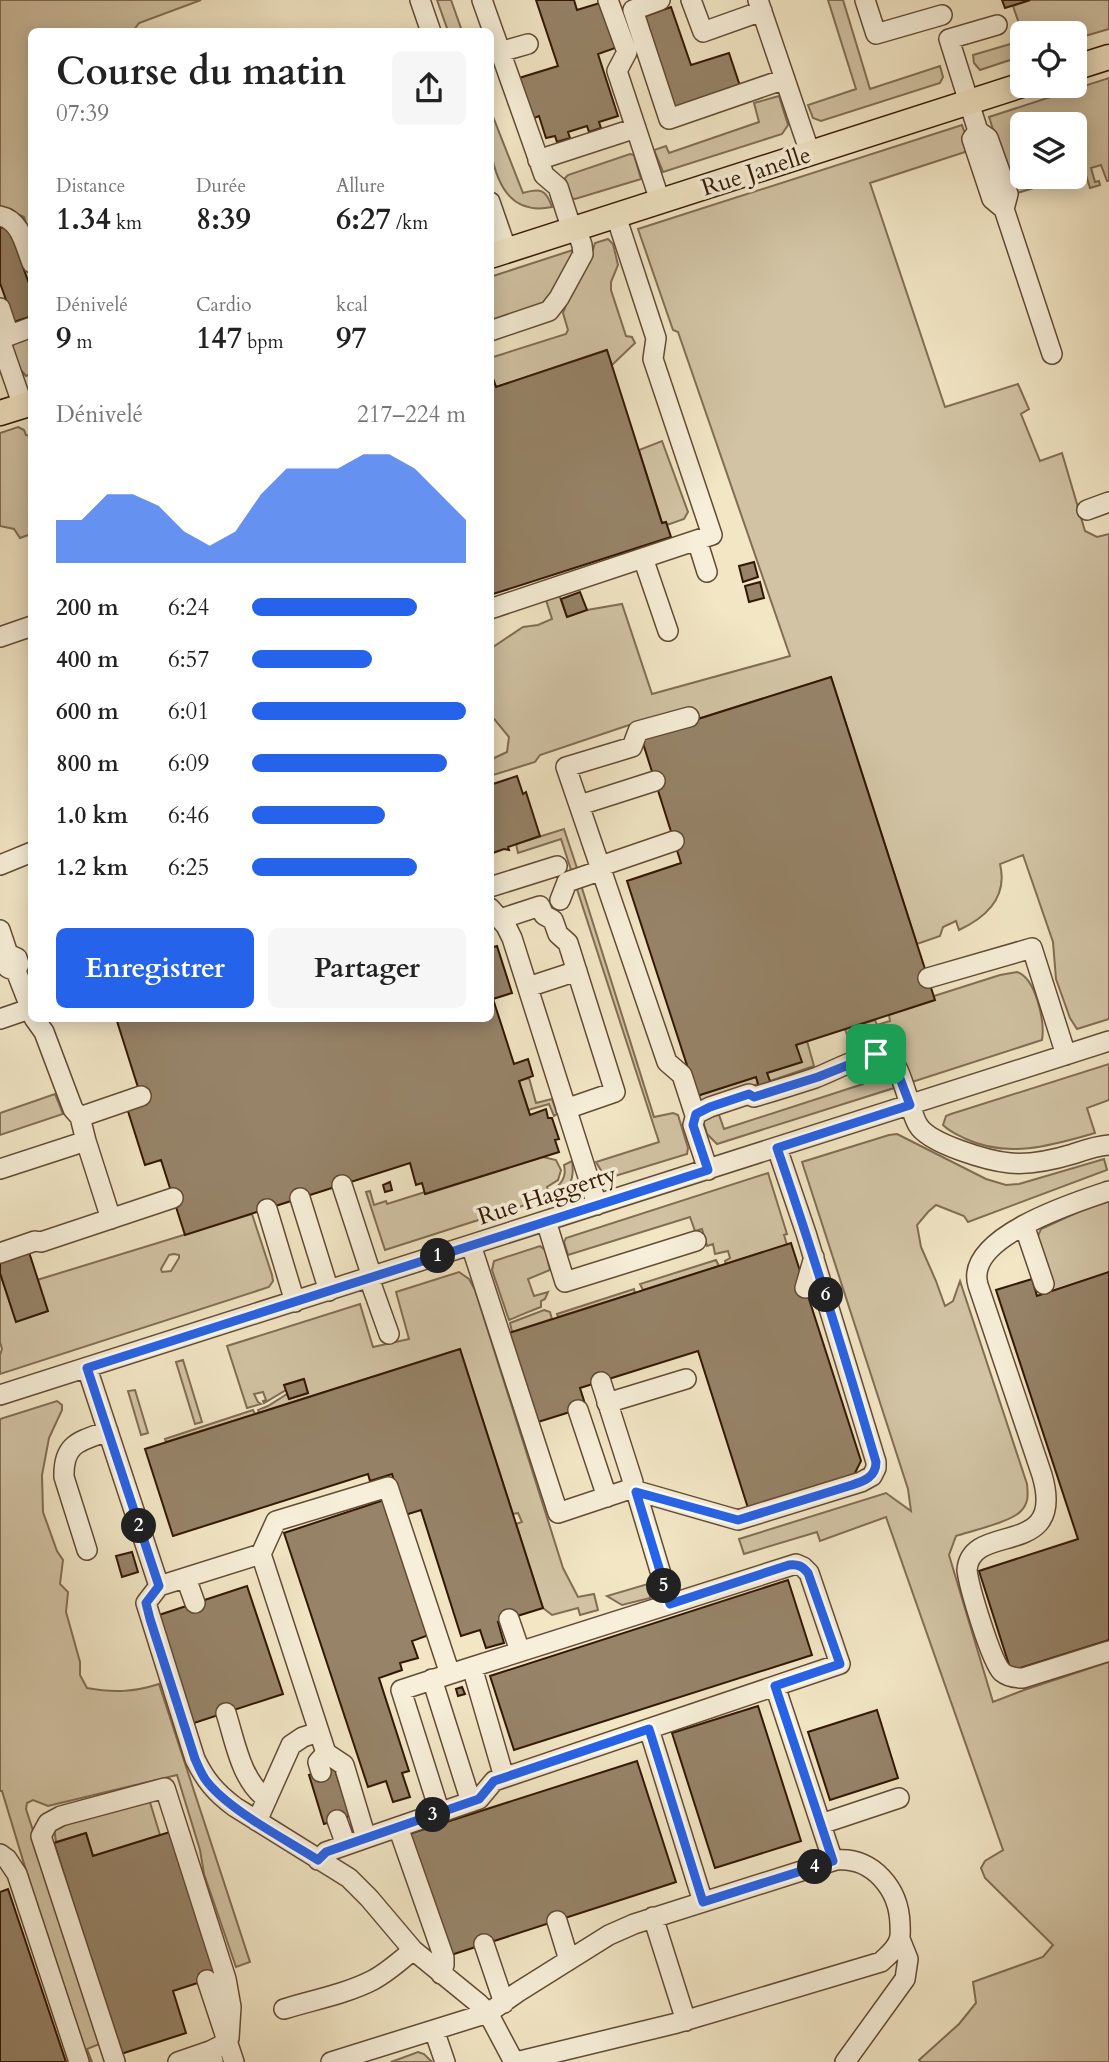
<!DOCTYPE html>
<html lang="fr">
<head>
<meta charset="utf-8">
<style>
	body { margin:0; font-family:Cardo,serif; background:#f6f6f6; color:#222; height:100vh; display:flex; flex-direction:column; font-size:26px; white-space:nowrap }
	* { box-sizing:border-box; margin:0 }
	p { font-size:23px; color:#767676 }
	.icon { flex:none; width:38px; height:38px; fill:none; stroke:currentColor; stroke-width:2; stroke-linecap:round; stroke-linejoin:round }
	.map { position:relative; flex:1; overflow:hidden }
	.side { position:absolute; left:28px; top:28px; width:466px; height:994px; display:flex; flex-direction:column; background:#fff; border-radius:10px; box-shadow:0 4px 18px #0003 }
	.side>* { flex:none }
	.buttons { position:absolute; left:1010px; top:21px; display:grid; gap:14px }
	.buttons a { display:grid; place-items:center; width:77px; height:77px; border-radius:10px; background:#fff; box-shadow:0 4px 18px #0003; font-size:35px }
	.pin { position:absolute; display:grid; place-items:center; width:60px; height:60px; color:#fff; margin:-30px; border-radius:14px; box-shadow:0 4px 10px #0006 }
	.km { position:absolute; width:35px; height:35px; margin:-18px; border-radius:50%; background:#222; color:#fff; font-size:19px; line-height:35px; text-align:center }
	.round { display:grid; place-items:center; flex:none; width:74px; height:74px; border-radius:10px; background:#f6f6f6 }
	.head { display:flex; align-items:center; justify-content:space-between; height:119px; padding:0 28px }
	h1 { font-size:38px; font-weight:600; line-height:52px }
	.figures { display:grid; grid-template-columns:repeat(3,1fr); gap:10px; height:119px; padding:7px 28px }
	.figures div { display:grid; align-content:center }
	.figures b { font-size:30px; font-weight:600 }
	.figures small { font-size:19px; font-weight:400 }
	.figures p { font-size:19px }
	.chart { height:196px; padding:14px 28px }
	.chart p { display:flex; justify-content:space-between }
	.chart svg { width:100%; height:126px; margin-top:7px; fill:#2563eb; opacity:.7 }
	.action { display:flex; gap:14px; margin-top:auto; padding:14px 28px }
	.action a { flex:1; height:80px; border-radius:10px; background:#2563eb; color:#fff; font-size:28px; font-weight:600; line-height:80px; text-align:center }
	.action a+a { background:#f6f6f6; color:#222 }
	ul { padding:0 28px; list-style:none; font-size:23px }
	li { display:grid; grid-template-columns:112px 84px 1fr; align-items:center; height:52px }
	li i { height:18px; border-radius:9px; background:#2563eb }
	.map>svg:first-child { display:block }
	.green { fill:#d1c3a4; stroke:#826d54; stroke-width:2; fill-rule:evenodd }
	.building { fill:#968368; stroke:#321704; stroke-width:2 }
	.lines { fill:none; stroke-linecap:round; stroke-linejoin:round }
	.minor-casing { stroke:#624b34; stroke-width:22 }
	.major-casing { stroke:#321704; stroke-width:27 }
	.minor { stroke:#f7efd9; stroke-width:19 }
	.major { stroke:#f2e6c5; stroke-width:24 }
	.route-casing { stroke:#fff; stroke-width:14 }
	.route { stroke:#2563eb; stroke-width:9 }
	.labels { text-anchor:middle; stroke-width:7; stroke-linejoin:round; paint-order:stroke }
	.street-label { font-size:24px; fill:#321704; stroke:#f7efd9 }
</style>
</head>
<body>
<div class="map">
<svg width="1109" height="2062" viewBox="0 0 1109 2062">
	<rect width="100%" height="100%" fill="#f2e6c5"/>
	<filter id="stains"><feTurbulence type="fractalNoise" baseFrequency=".00286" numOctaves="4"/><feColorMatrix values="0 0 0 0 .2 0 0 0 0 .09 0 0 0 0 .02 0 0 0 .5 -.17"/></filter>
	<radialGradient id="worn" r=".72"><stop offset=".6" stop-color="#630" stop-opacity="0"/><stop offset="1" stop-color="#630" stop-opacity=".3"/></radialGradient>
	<path class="green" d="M0,0H201L139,23L133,31L32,32L31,239L24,217L11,211L0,210Z
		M437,0H451L462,31H448Z
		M828,0H843L870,89L940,66L943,77L940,83L821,121L813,118L808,105L856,89Z
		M1030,0H1109V29L1075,39L1074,33H1022V56L980,70L974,63L973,55L1014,43L1022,32L1013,6Z
		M1109,78V181H1107L1101,165L1091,168L1095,182L1099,181L1100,185L1090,188L1085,172L1075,175L1074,124H1022V177H1069L1014,194L989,117Z
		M779,96L788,125L782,134L663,172L654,150L666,146L669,153L759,122L754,103Z
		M490,109L523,193C540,188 546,189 552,207C513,215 498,188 491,153C488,140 490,123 490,109Z
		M962,125L989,205L968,151L870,183L945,407L1018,384L1029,409L1021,414L1040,461L1062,453L1085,531L1097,537L1109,534V1019L1077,1029L1070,1018L1056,979L1053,942L1023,855L1000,864C1008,897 987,917 959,930L956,921L943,927L940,936L917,944L831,677L701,718L689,712L638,722L540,755L535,762L490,776V760L507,752L509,737L490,714V647H493L523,627L538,625L552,619L546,600L559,595L567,617L587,610L622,604L652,694L790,656L678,332L673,330L638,229Z
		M630,154L634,155L641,179L575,199L571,198L565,178L568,175Z
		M608,239L613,244L618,265L611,282V290L626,336L632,337L635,343L612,365L606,350L496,387L490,370V358L566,334L568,330L563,313L566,305L590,259L595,243Z
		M573,250C572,267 552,296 538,307L490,322V277Z
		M31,334V374L26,376L19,368L12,347L16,340Z
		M18,427L24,430L26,435L32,436L31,534L20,538L14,529L0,526V433Z
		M662,441L688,512L684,519L667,525L666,522L662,523L639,450Z
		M564,829L578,871L572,873L561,839L518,853L516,844Z
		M581,885L654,1117L673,1113L678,1115L688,1148L687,1154L612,1177L602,1172L596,1162L659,1142L576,886Z
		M1017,972C1036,978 1045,1022 1042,1040L909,1083L901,1060L854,1054L845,1029L875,1020L877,1025L890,1021L889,1015L934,1000V996L1000,975Z
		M807,1041L814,1066L770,1081L767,1073L801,1062L796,1045Z
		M878,1063H882L887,1068L894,1088L717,1144L707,1134L703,1121L718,1112L724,1129L863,1084L860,1069Z
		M1109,1064V1100L1087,1108L1095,1133C1053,1145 1009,1159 966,1139C958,1135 950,1132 943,1125L946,1116L951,1114Z
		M756,1077L758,1084L699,1103L697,1096Z
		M529,1078L536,1103L552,1099L557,1114L554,1116L549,1104L528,1110L519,1081Z
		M55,1094L63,1114L0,1135V1113Z
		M897,1134L986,1179L1006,1185L1019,1184L1104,1159L1107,1170L968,1222L964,1216L936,1205L928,1212L917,1225L921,1247L936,1281L945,1306L953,1301L960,1281L1027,1484C1028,1494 1029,1503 1021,1511C1011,1522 971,1531 956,1536L949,1555L993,1702L1024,1690L1109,1662V2062H921L919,2060L959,2024L976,2003L973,1982L1043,1957L1053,1945L985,1878L981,1868L985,1861L1003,1850L886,1517L820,1541L817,1532L744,1554L739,1539L886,1493L911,1511L908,1489L802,1162L889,1135Z
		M543,1157L556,1160L561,1170L558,1180L547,1187L550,1197L385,1250L366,1192L370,1191L374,1205L386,1201L387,1204L425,1192L426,1194Z
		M572,1161C574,1174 572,1188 559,1194L557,1187C564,1180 566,1174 564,1165Z
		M768,1173L787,1234L784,1235L787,1245L726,1264L725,1261L730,1258L728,1251L715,1254L713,1244L707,1246L702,1229L695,1231L690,1217L568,1255L564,1242L566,1238Z
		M1109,1198V1272L1053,1291L1037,1238L1041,1229Z
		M252,1214L272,1275L273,1281L269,1287L0,1374V1355L2,1349L0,1342V1273L16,1321L47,1311L37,1280ZM174,1254L179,1255V1258L171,1271L162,1272L161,1269L169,1255Z
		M540,1246L545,1250L550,1270L528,1279L534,1296L548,1292L545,1299L541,1301V1307C529,1311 520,1316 509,1320L492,1270L494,1261Z
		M716,1260L719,1266L643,1290L640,1284Z
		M459,1272L469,1279L475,1290L563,1568L578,1597L594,1594L598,1610L580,1615L578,1608L552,1615L543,1608L516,1524L522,1522L518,1513L513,1514L460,1349L259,1413L258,1410L268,1406L287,1394L289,1399L308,1393L303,1379L285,1385L286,1390L264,1403L263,1401L266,1400L263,1392L254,1394L258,1402L261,1404L247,1408L227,1346L360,1304L373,1347L409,1339L396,1292Z
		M634,1289L635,1293L558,1317L557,1314Z
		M544,1310L550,1312L552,1319L512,1332L510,1323Z
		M183,1360L202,1422L195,1424L176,1362Z
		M135,1390L148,1433L141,1435L128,1391Z
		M57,1401L62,1405V1410L49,1438L42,1475L43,1512L57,1551L63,1560L60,1584L68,1592L66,1612L80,1662V1675L87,1688C113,1693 134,1692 159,1684L250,1962L236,1967L204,1874L200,1850L177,1775L48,1806L33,1800L27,1803L26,1809L102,2043L87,2049L92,2062H85L77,2039L2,1791H0V1419Z
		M253,1410L255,1414L166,1442L165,1439Z
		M651,1583L650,1598L622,1605L607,1596Z
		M149,1799L160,1835L93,1856L86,1833L56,1842L54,1828L59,1824Z
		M418,2052L424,2054L432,2062H391Z"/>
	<path class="building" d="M536,0H574L577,10L603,2L618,47L598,54L618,116L599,122L601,128L589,132L587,126L568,132L570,138L557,142L555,136L546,138L539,116L532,119L519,78L558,66Z
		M1002,0H1030L1005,8Z
		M671,7L691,65L729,53L740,86L671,109L640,18Z
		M8,225L32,292V316L14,322L0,283V228Z
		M607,350L662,523L666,522L671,537L490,595V370L496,387Z
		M754,562L758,577L743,582L739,566Z
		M760,582L764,598L749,602L745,586Z
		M580,592L587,610L567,617L561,599Z
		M831,677L935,1000L796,1045L802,1062L767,1073L771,1084L759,1087L756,1077L697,1096L627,881L681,863L641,737Z
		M517,776L523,794L526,792L540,836L508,847L509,850L504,849L490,854V785Z
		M497,946L512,993L493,999L514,1064L528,1059L533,1076L519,1081L530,1115L546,1109L548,1118H552L559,1139L555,1140L559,1152L425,1194L422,1183L416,1185L410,1163L185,1235L161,1160L145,1165L126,1105L142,1100L116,1018H490V948Z
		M390,1182L392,1190L385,1192L383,1185Z
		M791,1243L861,1461L854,1475L748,1508L698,1351L580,1388L586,1407L538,1422L509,1333Z
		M28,1249L48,1311L16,1322L0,1273V1258Z
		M1109,1272V1640L1011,1671L979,1571L1078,1539L996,1290L1032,1279L1037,1296Z
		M460,1349L543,1608L498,1622L504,1643L486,1648L480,1630L461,1636L421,1510L405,1515L392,1474L370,1481L368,1474L173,1536L145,1449Z
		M304,1379L308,1393L289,1399L284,1385Z
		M384,1500L429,1635L412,1641L418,1658L400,1663L402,1670L379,1678L409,1771L402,1773L410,1797L393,1802L386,1781L368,1787L284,1533Z
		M132,1552L138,1572L122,1577L116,1556Z
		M788,1580L812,1655L514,1750L490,1676Z
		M247,1586L283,1694L191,1724L156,1616Z
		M462,1687L465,1694L458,1696L456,1689Z
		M758,1706L801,1841L715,1868L672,1733Z
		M877,1710L898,1778L830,1800L808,1732Z
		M637,1761L676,1882L448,1956L409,1834Z
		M334,1767L350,1816L324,1824L309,1775Z
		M173,1831L219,1976L173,1991L186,2033L121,2054L54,1843L86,1833L93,1856Z
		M8,1889L66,2062H0V1892Z"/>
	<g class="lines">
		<defs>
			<path id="minor" d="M420,0L431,32
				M482,0L544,175L558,187L572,230
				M608,0L627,52L617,71L660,201
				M660,0L633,10L669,119L785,79
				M691,0L703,32L762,11
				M758,0L810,153
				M865,0L876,34L942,15
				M500,52L528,44
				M978,131L972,139L992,199L1004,209L1008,194L988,138L978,131L949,39L997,25
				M538,160L636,128
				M490,202L507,251
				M1004,209L1052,354
				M0,216C21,220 25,246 32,263
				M0,308L9,335
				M490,331L549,311L559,298L583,254L582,245L576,228
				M0,339L32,327
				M0,340L23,406
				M1087,510L1109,502
				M697,540L707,572
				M643,558L668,631
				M490,609L712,535L653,359L656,338L616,216
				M0,637L32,626
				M689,717L638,731L632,747L566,767L667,1062L682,1075L695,1115
				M580,805L655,781
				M0,865L32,852
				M601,866L674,841
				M490,887L557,866
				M560,900L567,882L602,870
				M490,908L506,926L512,938L597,1205
				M500,919L540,906L544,915L553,920L558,934L568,943L615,1092L566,1109
				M0,930L8,954L5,961L8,968L16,971L19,964L17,958L8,954
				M16,971L32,1012
				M928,978L1032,948L1066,1055
				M528,987L577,971
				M34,1018L44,1032L73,1109L80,1117L86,1141
				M0,1019L32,1008
				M80,1117L141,1096
				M0,1169L86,1141L111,1219
				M708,1170L693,1125L696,1114L710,1107L749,1094L754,1097C774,1091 794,1085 815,1078C829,1073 872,1050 885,1054C901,1059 909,1111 918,1125C929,1144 989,1161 1010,1163C1031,1165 1053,1160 1073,1154C1085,1150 1096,1146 1109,1145
				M342,1185L372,1277
				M1109,1191C1076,1202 964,1237 978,1285L1042,1475C1067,1561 971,1520 967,1570C969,1587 991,1661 1002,1672C1008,1677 1015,1678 1023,1678L1109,1651
				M300,1198L329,1291
				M267,1209L295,1302
				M546,1221L565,1282L696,1241
				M1024,1225L1044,1284
				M471,1245L558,1513L630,1489L738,1520L861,1482L872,1476L876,1468V1462L806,1233L777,1148
				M0,1253L35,1241L41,1242L173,1198
				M369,1278L389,1334
				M805,1288L814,1257
				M87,1368L159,1586L261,1554L326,1753L344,1765L366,1838L326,1852L318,1860
				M601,1382L633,1482L630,1489
				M0,1395L1109,1041
				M607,1403L686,1379
				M578,1410L607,1497
				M636,1491L670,1604
				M87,1550L64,1477C63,1443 80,1441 108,1431
				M261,1554L276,1521L388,1487L450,1674L472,1667L504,1777
				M186,1578L195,1603
				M159,1586L146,1603L195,1759C205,1780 216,1793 235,1807L349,1878L369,1898L413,1950L478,2003L488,2013L514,2062
				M509,1619L520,1651
				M432,1679L471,1802
				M775,1686L833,1861
				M226,1713C235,1741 241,1781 267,1799
				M649,1729L703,1902
				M321,1772L318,1762L326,1753
				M440,1813L401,1690L450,1674
				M337,1820L346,1845
				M257,1821L291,1745L303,1737L319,1732
				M821,1824L899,1798
				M398,1827L444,1958V1965L441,1974
				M366,1838L479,1799L494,1781L840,1664L809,1573L803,1567L796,1564L472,1667
				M0,1854L7,1859L17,1874L79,2062
				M653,1917L686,2021
				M557,1921L569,1960
				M484,1944L504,2003
				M207,1980L234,2062
				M284,2009C313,2000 346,1994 373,1980C388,1972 400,1961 413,1950
				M434,2030L445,2062
				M115,2062L41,1836L48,1823L61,1816L165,1788L226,1979L231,2007L229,2038L220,2046L210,2051
				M178,2062L210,2051L213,2061
				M331,2062L488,2013L518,1992L609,1935L634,1924L836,1860C873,1857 899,1889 900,1924C900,1929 901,1935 899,1940C896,1950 888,1955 881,1962L677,2023L516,2062
				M845,2062L905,1979L908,1959L900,1939"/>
			<path id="major" d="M1074,68L1109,57
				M490,256L1022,85
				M0,413L32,403"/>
		</defs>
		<use href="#minor" class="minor-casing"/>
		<use href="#major" class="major-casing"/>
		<use href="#minor" class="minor"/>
		<use href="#major" class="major"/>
	</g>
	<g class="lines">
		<defs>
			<path id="route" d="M876,1054H886L890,1057L896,1068L910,1105L777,1148C813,1252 845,1357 876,1462C876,1477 864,1481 852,1485L738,1520L636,1492L670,1604L789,1565C798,1564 802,1566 808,1573L840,1664L775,1686L833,1861L703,1902L649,1729L494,1781L479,1799L326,1852L318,1860C287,1840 226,1809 205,1779C201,1773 198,1766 195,1759L150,1619L146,1603L159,1586L87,1368L708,1170L693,1125L696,1114L710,1107L749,1094L754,1097L818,1077Z"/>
		</defs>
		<use href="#route" class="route-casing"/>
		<use href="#route" class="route"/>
	</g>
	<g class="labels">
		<g class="street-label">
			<text transform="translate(756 171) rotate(-18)" y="8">Rue Janelle</text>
			<text transform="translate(547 1195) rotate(-18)" y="8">Rue Haggerty</text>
		</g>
	</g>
	<rect width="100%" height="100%" filter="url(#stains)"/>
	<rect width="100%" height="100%" fill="url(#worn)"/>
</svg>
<div class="buttons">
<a><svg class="icon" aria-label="locate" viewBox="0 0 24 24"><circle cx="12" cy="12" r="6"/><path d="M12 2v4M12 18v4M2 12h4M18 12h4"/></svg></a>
<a><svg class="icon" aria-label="layers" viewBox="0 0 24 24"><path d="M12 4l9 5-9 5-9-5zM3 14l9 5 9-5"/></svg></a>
</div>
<div class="pin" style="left:876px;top:1054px;background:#1e9e55"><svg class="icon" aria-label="arrive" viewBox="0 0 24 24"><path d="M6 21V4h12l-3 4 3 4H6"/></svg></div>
<b class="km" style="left:438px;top:1256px">1</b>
<b class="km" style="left:139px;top:1526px">2</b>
<b class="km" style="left:433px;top:1815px">3</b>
<b class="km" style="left:815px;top:1867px">4</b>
<b class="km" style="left:664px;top:1586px">5</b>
<b class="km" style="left:826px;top:1295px">6</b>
<section class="side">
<div class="head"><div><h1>Course du matin</h1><p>07:39</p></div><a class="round"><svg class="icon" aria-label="share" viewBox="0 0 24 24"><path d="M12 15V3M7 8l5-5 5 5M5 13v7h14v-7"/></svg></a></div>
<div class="figures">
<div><p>Distance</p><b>1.34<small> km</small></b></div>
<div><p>Durée</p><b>8:39</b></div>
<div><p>Allure</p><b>6:27<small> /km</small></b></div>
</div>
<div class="figures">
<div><p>Dénivelé</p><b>9<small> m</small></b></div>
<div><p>Cardio</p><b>147<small> bpm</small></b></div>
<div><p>kcal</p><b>97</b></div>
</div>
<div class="chart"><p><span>Dénivelé</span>217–224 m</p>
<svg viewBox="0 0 160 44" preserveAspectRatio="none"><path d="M0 44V29L10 29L20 20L30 20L40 24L50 33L60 38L70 33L80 20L90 11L100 11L110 11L120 6L130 6L140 11L150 20L160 29V44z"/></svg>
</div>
<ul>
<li><b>200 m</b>6:24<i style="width:77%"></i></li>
<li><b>400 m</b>6:57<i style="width:56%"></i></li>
<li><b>600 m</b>6:01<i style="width:100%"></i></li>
<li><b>800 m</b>6:09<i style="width:91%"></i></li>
<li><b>1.0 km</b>6:46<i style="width:62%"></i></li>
<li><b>1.2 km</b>6:25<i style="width:77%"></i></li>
</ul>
<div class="action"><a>Enregistrer</a><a>Partager</a></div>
</section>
</div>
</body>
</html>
